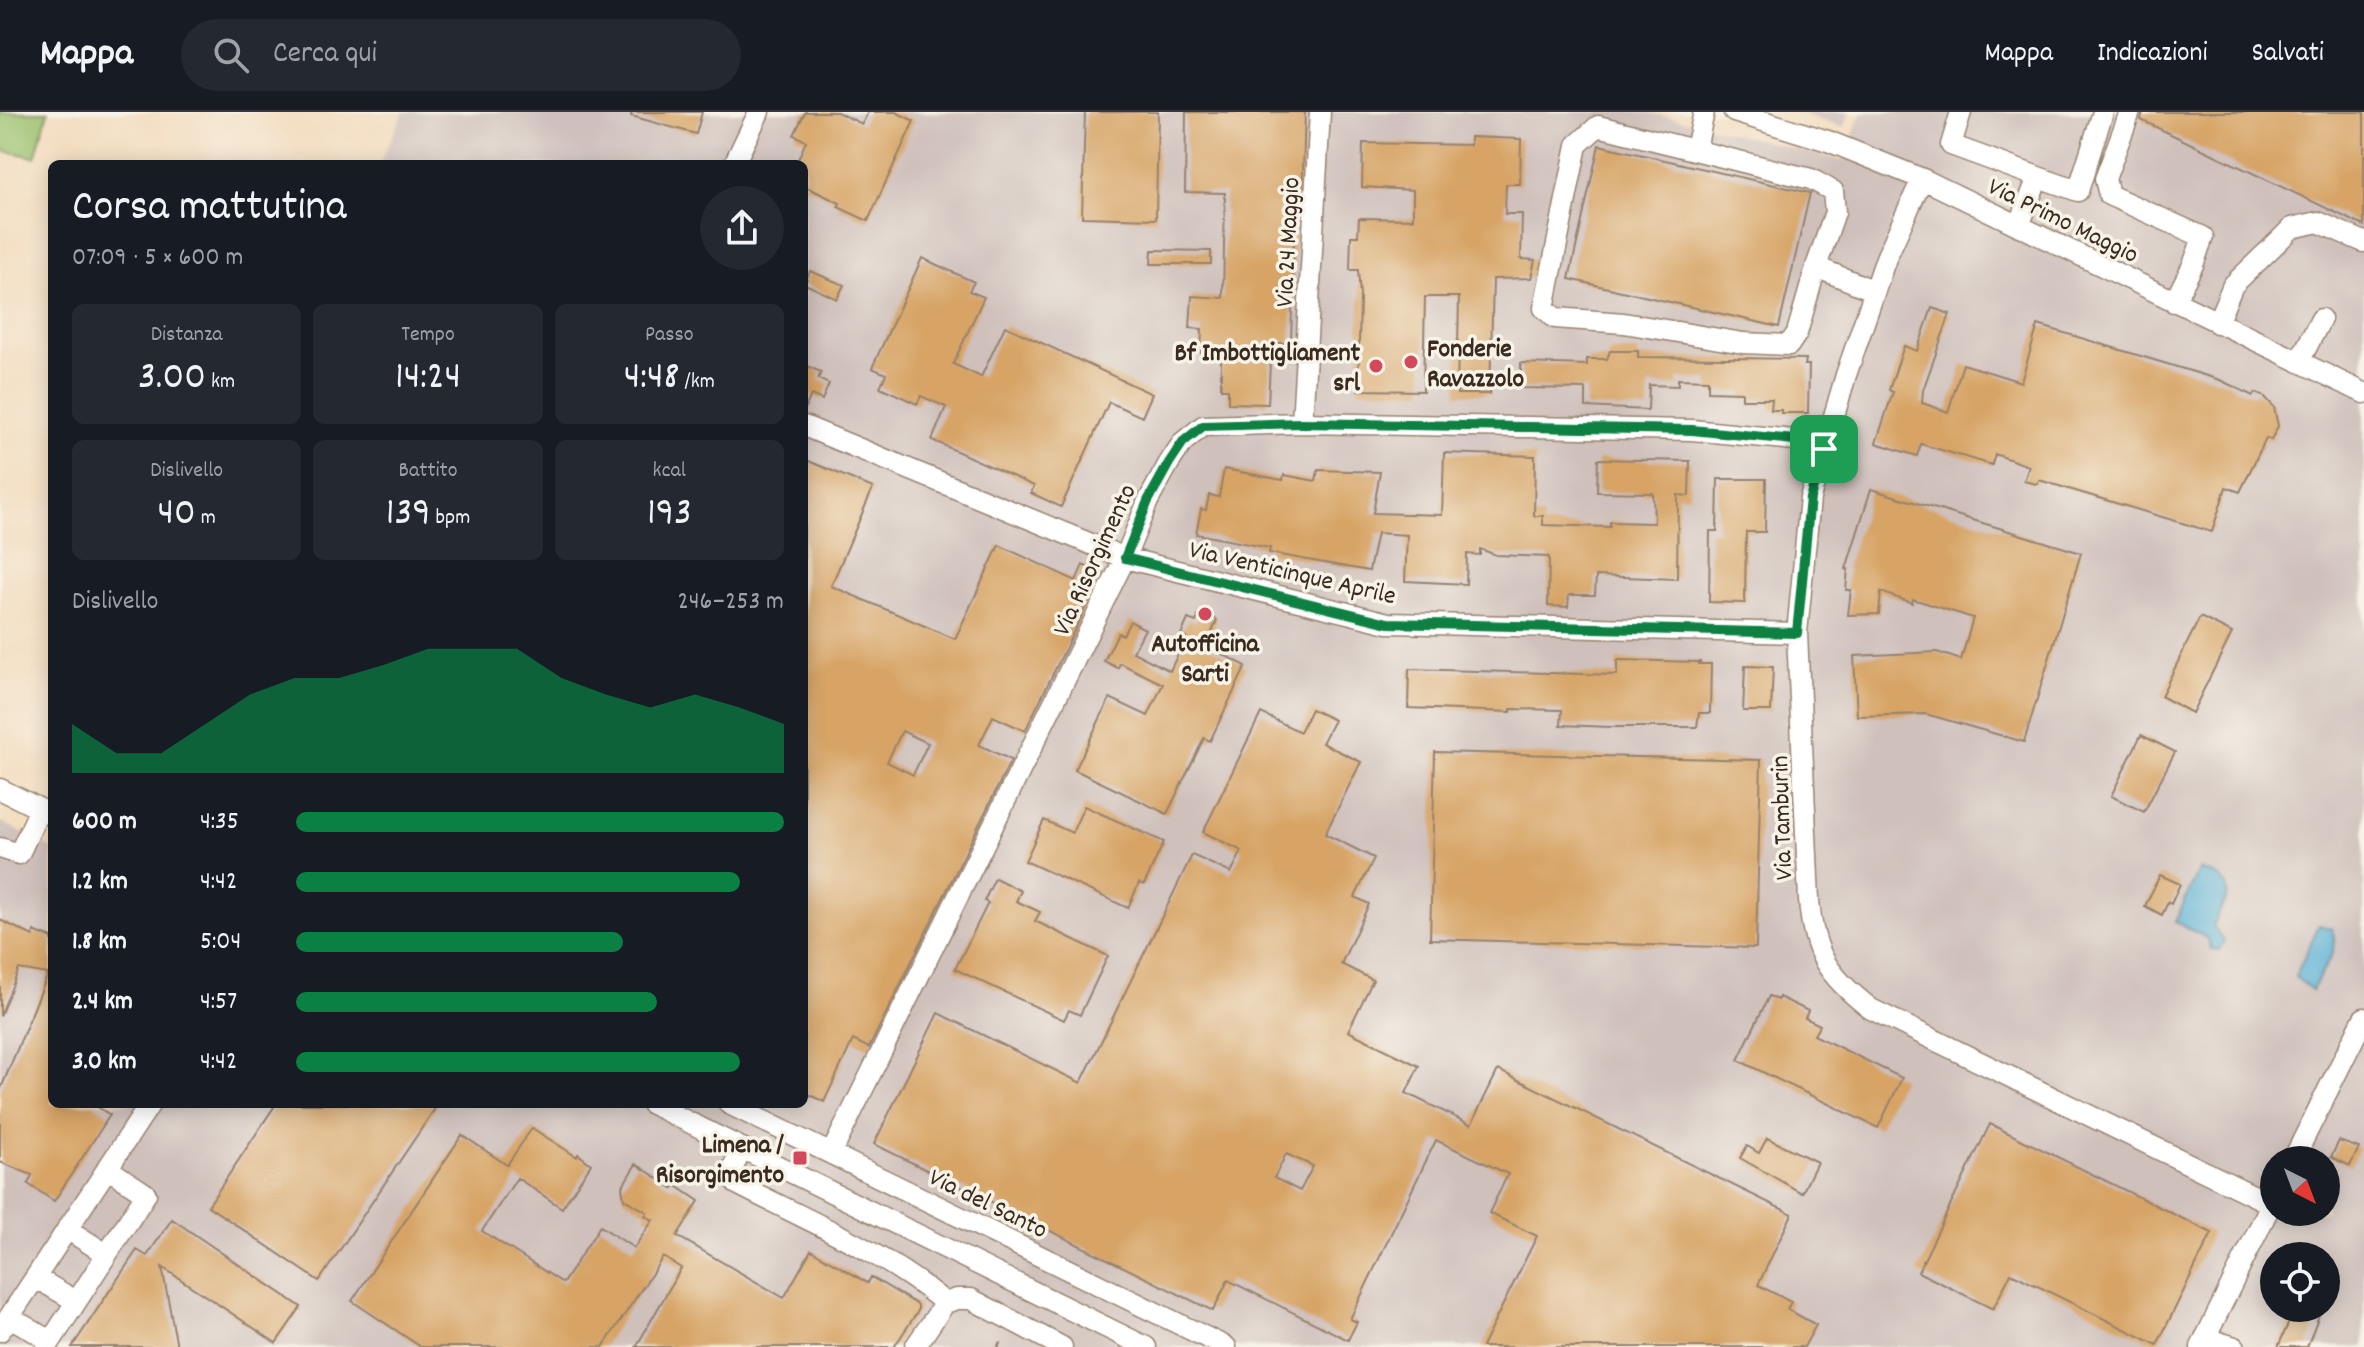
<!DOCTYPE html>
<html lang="it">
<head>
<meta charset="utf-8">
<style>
	body { margin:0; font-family:Dekko,sans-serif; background:#242831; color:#f1f3f6; height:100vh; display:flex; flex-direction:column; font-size:30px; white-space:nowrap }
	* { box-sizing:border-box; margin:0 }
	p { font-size:26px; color:#9ea1a6 }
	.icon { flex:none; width:44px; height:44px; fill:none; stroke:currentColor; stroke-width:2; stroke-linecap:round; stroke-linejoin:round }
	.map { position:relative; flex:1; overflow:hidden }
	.panel { position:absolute; left:48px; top:48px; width:760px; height:948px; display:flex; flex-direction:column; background:#171b24; border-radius:12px; box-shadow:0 4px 20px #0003 }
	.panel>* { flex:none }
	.needle { width:52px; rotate:138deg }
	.tools { position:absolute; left:2260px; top:1034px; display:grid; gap:16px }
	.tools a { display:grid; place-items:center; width:80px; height:80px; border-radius:50%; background:#171b24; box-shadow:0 4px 20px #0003; font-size:40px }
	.pin { position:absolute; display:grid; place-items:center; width:68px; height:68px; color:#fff; margin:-34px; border-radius:16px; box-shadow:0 4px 12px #0006 }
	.round { display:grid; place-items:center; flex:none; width:84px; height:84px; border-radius:42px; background:#242831 }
	.summary { display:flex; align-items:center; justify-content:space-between; height:136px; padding:0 24px }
	h1 { font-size:44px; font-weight:600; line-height:60px }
	.figures { display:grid; grid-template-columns:repeat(3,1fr); gap:12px; height:136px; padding:8px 24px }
	.figures div { display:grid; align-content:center; border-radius:12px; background:#242831; text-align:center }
	.figures b { font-size:40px; font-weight:600 }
	.figures small { font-size:22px; font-weight:400 }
	.figures p { font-size:22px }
	.chart { height:224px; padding:16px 24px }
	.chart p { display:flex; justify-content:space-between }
	.chart svg { width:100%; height:144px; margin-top:8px; fill:#0b8043; opacity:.7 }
	ul { padding:0 24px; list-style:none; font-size:26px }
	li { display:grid; grid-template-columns:128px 96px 1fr; align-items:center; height:60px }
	li i { height:20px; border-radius:10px; background:#0b8043 }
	header { display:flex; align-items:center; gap:48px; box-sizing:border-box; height:112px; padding:0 40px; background:#171b24; border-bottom:2px solid #363941 }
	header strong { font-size:38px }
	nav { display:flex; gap:44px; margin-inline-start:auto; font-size:28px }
	.search { width:560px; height:72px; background:#242831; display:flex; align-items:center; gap:20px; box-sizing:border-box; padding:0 28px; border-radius:44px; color:#9ea1a6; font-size:30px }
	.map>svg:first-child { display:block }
	.industrial { fill:#cfc0bb; fill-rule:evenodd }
	.green { fill:#9ac06b; stroke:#6a7544; stroke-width:2 }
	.water { fill:#5ab1d6; stroke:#4a6e7a; stroke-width:2 }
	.building { fill:#d7a466; fill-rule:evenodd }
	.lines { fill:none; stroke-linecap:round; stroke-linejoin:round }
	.minor-casing { stroke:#97826e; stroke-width:23 }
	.path { stroke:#97826e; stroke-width:3; stroke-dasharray:6 6; stroke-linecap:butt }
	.minor { stroke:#fff; stroke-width:20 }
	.route-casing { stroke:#fff; stroke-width:16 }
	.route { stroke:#0b8043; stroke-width:10 }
	.poi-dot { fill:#d1495b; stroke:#f7f3e8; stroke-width:3 }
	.labels { text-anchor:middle; stroke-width:7; stroke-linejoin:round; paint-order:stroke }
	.street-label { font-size:26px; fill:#3b2a1e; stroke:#f7f3e8 }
	.poi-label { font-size:26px; font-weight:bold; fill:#3b2a1e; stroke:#f7f3e8; text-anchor:end }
</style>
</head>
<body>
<header>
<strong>Mappa</strong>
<div class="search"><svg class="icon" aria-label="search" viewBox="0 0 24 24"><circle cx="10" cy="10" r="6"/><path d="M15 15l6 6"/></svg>Cerca qui</div>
<nav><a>Mappa</a><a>Indicazioni</a><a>Salvati</a></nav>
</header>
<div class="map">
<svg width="2364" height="1235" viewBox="0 0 2364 1235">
	<rect width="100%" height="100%" fill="#f7f3e8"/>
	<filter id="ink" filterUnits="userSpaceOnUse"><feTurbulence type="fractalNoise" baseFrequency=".0125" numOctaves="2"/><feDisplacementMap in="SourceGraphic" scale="16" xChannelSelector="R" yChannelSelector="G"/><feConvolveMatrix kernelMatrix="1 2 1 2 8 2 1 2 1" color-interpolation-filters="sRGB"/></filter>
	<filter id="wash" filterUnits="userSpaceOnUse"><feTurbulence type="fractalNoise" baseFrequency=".006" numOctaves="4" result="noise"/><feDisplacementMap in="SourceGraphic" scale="32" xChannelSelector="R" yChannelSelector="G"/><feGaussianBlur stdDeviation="1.8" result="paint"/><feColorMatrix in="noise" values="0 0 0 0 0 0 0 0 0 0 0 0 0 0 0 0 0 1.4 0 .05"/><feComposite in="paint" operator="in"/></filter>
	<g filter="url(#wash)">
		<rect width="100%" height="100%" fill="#f3dbbd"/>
		<path class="industrial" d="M404,0H1632L1666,4L1843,49L1862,0H2364V1235H0V709L52,737V992H804V52H379ZM2274,1048H2326V1100H2274ZM2274,1144H2326V1196H2274Z
			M1797,0H1850L1844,16Z"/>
		<path class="green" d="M0,0H48L35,45L0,38Z"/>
		<path class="water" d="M2200,757L2219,765L2227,774V784L2213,814L2225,830L2220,838L2211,837L2207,826L2175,810Z
			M2319,813L2331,816C2342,836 2321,860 2312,878L2295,865Z"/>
		<g id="blocks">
			<path class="building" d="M631,0H702L696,22L631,4Z
				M805,0H837L862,12L868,0H896L914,9L868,109L838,95L840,91L804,74V52H796L806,29L794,23Z
				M1085,0H1158L1156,107L1082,105Z
				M1186,0H1305L1302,89H1295L1291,231H1271L1268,292L1228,291V277H1221V242L1201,241L1202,217L1190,216L1192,184L1223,186L1225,81L1185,80Z
				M2143,0H2364V114L2141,8Z
				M1470,25L1521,27L1520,72H1506L1505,102H1522L1521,147L1535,148L1531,166L1493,167L1490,282H1457L1459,185H1425L1423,279L1358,278L1360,184L1358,158H1350L1351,124H1358L1359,106L1413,107V78L1362,75L1363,31L1470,33Z
				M1599,33L1810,81L1779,215L1569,167Z
				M1152,138L1211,139V152H1151Z
				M922,146L974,170L969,179L984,185L953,252L981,265L1005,214L1152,282L1142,305L1109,290L1061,395L1031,381L1034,374L932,328L946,295L921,284L917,292L880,275L886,262L872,256Z
				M810,159L844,173L837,187L805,172Z
				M1932,196L1950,202L1923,278L1922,291L1948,300L1963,252L2021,270L2038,213L2220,268L2253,284L2255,281L2265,285L2274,295L2278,314L2271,328L2266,326L2240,380L2226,375L2212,420L2039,368L2037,372L2024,369L2029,354L1995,342L1992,353L1921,332L1917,344L1876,331L1893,280L1889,278L1904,234L1917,239Z
				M1610,239H1638V245L1806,247L1805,253H1809L1808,301H1781V298H1771L1772,287H1742V280L1708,279V268L1678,267V274L1649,273L1648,298L1586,295V277L1521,276V251L1587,253V247H1607Z
				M804,253L821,260L818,267L829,272L822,288L811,283L804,299Z
				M1444,341L1535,344L1534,404H1543V413L1610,415V410L1654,411L1653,381L1597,380L1598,347L1690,349L1689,384L1678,383L1677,467L1596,464L1595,483H1569L1568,495L1548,494L1549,445L1496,443L1480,437V443L1467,442L1466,472L1405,469L1407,423L1377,421L1369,459L1269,441L1270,436L1196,422L1201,397L1206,398L1209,383L1219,385L1224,357L1283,368L1284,363L1316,369L1318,358L1380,360L1373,401L1442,403Z
				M804,347L873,376L831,474L955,527L999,433L1076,469L1083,453L1102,462L1025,619L993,604L979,633L1011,648L869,936L853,928L824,990L804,980ZM902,619L928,631L913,663L887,650Z
				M1718,367H1766L1765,420H1746L1745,491L1709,490L1710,419H1717Z
				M1871,377L2081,441L2024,630L1926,602L1857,604L1854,544L1937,540L1961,548L1973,506L1913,487L1912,491L1881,480L1879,502L1848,503L1851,478H1846L1848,457H1846Z
				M1200,500L1217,508L1206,534L1246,554L1210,629L1204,626L1167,702L1075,658L1110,586L1148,604L1163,572L1120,551L1118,556L1104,549L1118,521L1123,523L1130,509L1145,517L1133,540L1170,559L1186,525L1181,523L1188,507L1196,510Z
				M2200,505L2232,521L2192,601L2161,584Z
				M1617,548L1700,550L1699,552H1711L1710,601H1699L1697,615H1611L1561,613L1562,598L1511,597V600L1408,596L1409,557L1617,563Z
				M1745,554L1773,555L1771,599H1743Z
				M1311,597L1334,608L1322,631L1361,650L1325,722L1374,746L1355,785L1369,792L1341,852L1373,868L1348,919L1419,954L1406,981L1471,1013L1498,958L1792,1102L1758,1173L1791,1190L1787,1197L1816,1213L1804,1235H1482L1537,1124L1489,1101L1508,1062L1436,1028L1350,1207L1357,1210L1348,1228L1228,1168L1213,1199L874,1032L938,901L1081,971L1192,743L1231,761L1242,739L1203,720L1261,601L1300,620ZM1286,1042L1313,1054L1300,1079L1274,1066Z
				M2141,623L2175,640L2144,700L2111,684Z
				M1435,640L1761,648L1756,836L1430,827Z
				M1084,694L1164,730L1144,773L1139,771L1128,796L1025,749L1044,708L1072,721Z
				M2160,763L2180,772L2171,792L2168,790L2162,803L2145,794Z
				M995,766L1021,779L1016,789L1040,800L1035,809L1108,844L1080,903L1069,898L1064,908L955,857L988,791L984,789Z
				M0,808L33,824L34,819L52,826V992H93L110,1003L54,1089L28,1072L32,1063L0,1050V979L48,862L19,857L0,904Z
				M1769,884L1778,888L1779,885L1808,899L1805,906L1820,913L1814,923L1902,966L1878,1016L1738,948Z
				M276,992H438L319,1169L208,1094Z
				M1990,1012L2212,1121L2157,1233L2011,1161L1993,1197L1918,1160Z
				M532,1016L577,1045L578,1042L591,1052L562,1096L517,1066L482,1119L563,1171L600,1114L634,1136L653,1108L645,1104L647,1100L624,1087L622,1075L636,1052L673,1076L675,1073L699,1089L677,1124L784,1186L811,1138L868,1171L871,1165L918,1193V1199L894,1235H636L681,1156L663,1145L603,1235H421L352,1189L462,1023L507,1053Z
				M1767,1026L1817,1050L1802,1081L1740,1046L1747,1034L1759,1041Z
				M2339,1029L2359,1036L2350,1054L2331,1045Z
				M172,1107L301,1195L276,1231L162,1155L177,1235H72L137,1138L147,1144Z
				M2295,1196H2309L2320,1200L2307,1235H2278Z"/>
		</g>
	</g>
	<g filter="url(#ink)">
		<use href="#blocks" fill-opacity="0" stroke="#97826e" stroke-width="2"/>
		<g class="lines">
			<defs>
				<path id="minor" d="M1734,0L1828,29L1925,68L2364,281
					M1961,0L1951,33L2038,65L2019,114
					M2130,0L2105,67L2109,83L2203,125L2193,153L2174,190
					M1696,37L1704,0
					M734,52L759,0
					M2038,65L2078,79L2103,0
					M1922,67L1886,146L1846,263L1810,386L1797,521L1809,788C1813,842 1828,864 1871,897L2271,1092
					M1816,155L1835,100L1833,79L1811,67L1598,14L1577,33L1544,196L1555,206L1624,211L1743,231L1789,233L1797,221L1816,155L1875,179
					M2217,211L2233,173L2292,116L2318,110L2364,130
					M2299,250L2321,207
					M1302,311L1320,0
					M804,314L1125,446L1388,511L1797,521
					M0,677L50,702
					M0,736L19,742L40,697
					M652,992L1146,1235
					M729,992L1226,1235
					M742,1036L730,1062L737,1072C806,1108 887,1141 945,1191
					M831,1042L1125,446L1148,389L1169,351L1183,330L1203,314L1302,311L1692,318L1804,329L1824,337
					M2293,1048L2364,906
					M67,1117L106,1142
					M36,1166L76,1189
					M945,1191L957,1187H971L1062,1235
					M10,1205L50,1229
					M0,1219L150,992
					M2205,1226L2235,1235
					M47,1235L146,1082L107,1056
					M915,1235L945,1191
					M2201,1235L2274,1086"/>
			</defs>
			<use href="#minor" class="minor-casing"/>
			<path class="path" d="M998,1235L1000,1230"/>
			<use href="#minor" class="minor"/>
		</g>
	</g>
	<g class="lines" filter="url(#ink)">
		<defs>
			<path id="route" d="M1302,311L1692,318L1804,329L1824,337L1810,386L1797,521L1388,511L1125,446L1148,389L1169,351L1183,330L1203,314Z"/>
		</defs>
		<use href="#route" class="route-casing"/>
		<use href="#route" class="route"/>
	</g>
	<g class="poi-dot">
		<circle cx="1411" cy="250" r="8"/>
		<circle cx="1376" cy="254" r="8"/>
		<circle cx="1205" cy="502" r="8"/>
		<rect x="792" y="1038" width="16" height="16" rx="4"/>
	</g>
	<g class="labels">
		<g class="street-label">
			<text transform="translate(2064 107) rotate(26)" y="9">Via Primo Maggio</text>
			<text transform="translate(1286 130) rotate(-87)" y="9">Via 24 Maggio</text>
			<text transform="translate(1093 447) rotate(-65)" y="9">Via Risorgimento</text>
			<text transform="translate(1293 459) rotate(13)" y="9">Via Venticinque Aprile</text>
			<text transform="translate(1780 706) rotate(-92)" y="9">Via Tamburin</text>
			<text transform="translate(989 1090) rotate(26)" y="9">Via del Santo</text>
		</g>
		<g class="poi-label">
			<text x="1427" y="244" text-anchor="start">Fonderie<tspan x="1427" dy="30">Ravazzolo</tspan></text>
			<text x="1360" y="248">Bf Imbottigliament<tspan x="1360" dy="30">srl</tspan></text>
			<text x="1205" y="539" text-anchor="middle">Autofficina<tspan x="1205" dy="30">Sarti</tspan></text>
			<text x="784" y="1040">Limena /<tspan x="784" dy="30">Risorgimento</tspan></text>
		</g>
	</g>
</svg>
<div class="tools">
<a><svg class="needle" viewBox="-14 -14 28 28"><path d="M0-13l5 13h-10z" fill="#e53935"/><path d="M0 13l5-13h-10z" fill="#9ea1a6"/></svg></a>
<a><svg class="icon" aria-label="locate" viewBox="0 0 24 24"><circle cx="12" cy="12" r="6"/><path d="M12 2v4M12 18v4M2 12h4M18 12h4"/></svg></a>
</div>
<div class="pin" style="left:1824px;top:337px;background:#1e9e55"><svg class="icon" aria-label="arrive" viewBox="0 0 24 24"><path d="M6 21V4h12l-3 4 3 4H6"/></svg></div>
<section class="panel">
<div class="summary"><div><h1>Corsa mattutina</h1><p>07:09 · 5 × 600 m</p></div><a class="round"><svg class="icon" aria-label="share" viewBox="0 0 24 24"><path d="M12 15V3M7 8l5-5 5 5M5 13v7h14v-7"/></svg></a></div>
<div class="figures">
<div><p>Distanza</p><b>3.00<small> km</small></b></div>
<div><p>Tempo</p><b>14:24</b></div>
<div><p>Passo</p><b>4:48<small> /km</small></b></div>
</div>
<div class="figures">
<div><p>Dislivello</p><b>40<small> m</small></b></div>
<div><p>Battito</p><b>139<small> bpm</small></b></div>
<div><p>kcal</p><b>193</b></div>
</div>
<div class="chart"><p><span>Dislivello</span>246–253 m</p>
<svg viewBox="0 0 160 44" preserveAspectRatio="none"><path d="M0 44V29L10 38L20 38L30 29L40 20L50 15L60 15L70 11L80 6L90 6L100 6L110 15L120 20L130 24L140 20L150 24L160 29V44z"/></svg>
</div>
<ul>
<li><b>600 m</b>4:35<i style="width:100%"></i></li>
<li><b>1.2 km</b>4:42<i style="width:91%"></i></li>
<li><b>1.8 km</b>5:04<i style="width:67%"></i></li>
<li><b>2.4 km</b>4:57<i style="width:74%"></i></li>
<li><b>3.0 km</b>4:42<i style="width:91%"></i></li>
</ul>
</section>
</div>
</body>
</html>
